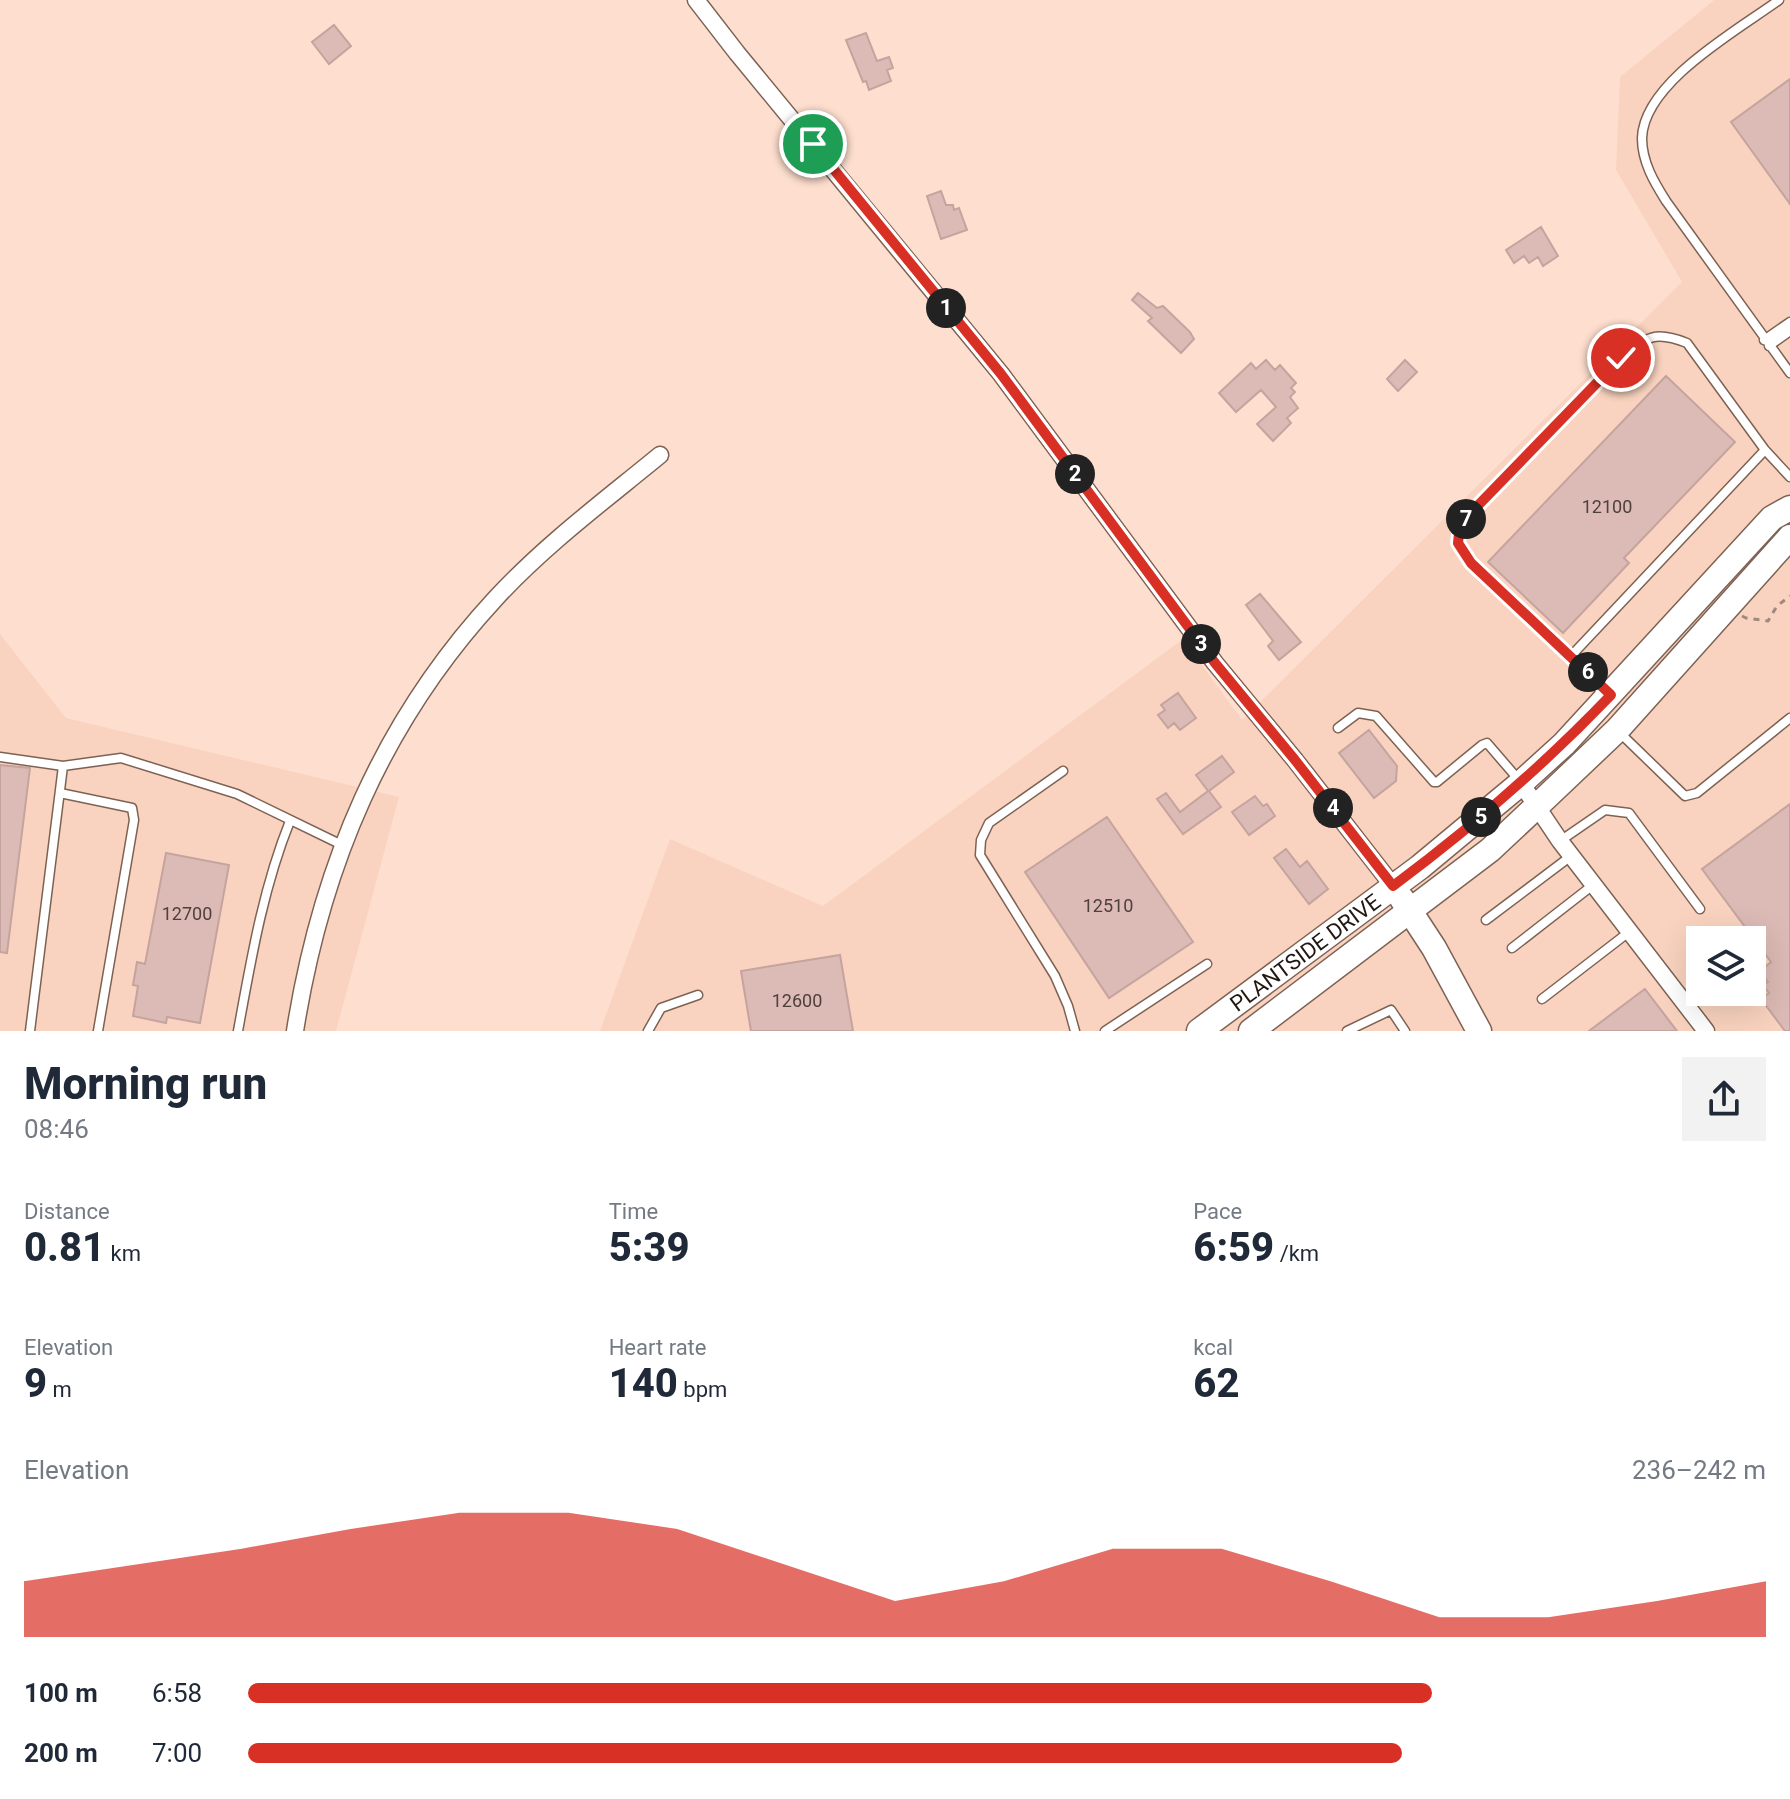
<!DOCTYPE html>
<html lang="en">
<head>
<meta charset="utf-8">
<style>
	body { margin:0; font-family:Roboto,sans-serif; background:#f2f2f3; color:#1f2937; height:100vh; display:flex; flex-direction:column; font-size:30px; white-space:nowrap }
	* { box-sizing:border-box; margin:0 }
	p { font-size:26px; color:#747a83 }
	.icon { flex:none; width:44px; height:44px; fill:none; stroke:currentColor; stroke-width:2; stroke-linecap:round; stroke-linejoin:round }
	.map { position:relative; height:1031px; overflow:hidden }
	.side { display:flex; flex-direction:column; background:#fff; flex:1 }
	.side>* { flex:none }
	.tools { position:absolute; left:1686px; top:926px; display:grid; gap:16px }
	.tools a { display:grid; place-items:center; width:80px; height:80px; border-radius:0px; background:#fff; box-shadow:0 8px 32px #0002; font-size:40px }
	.pin { position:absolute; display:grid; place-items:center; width:68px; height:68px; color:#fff; margin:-34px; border:4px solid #fff; border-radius:50%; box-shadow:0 2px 8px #0007 }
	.km { position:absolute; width:40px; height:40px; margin:-20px; border-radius:50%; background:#222; color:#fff; font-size:22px; line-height:40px; text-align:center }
	.round { display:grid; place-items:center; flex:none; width:84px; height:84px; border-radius:0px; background:#f2f2f3 }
	.summary { display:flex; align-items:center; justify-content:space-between; height:136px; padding:0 24px }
	h1 { font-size:44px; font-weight:800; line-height:60px }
	.stats { display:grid; grid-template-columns:repeat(3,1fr); gap:12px; height:136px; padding:8px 24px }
	.stats div { display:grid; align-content:center }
	.stats b { font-size:40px; font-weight:800 }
	.stats small { font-size:22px; font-weight:400 }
	.stats p { font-size:22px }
	.chart { height:224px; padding:16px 24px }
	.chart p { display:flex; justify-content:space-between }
	.chart svg { width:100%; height:144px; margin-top:8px; fill:#d93025; opacity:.7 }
	ul { padding:0 24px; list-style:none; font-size:26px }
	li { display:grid; grid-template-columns:128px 96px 1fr; align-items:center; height:60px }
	li i { height:20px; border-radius:10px; background:#d93025 }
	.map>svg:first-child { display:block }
	.built { fill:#f9d3bf; fill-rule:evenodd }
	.building { fill:#dcbab5; stroke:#c5a39e; stroke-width:2 }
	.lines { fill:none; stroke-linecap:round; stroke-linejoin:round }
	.lane-casing { stroke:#7d6254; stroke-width:11 }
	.street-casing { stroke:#7d6254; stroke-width:19 }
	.secondary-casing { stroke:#7d6254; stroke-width:27 }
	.path { stroke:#9f897d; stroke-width:3; stroke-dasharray:6 6; stroke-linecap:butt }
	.lane { stroke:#fff; stroke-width:8 }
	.street { stroke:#fff; stroke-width:16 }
	.secondary { stroke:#fff; stroke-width:24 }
	.route-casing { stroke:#fff; stroke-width:16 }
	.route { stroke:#d93025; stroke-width:10 }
	.labels { text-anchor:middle; stroke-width:7; stroke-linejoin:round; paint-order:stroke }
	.number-label { font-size:18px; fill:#50403a }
	.street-label { font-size:22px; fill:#211711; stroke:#fdf1ea }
</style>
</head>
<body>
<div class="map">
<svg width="1790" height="1031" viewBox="0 0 1790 1031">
	<rect width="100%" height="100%" fill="#fedfcf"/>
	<path class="built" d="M1714,0H1790V1031H600L670,839L823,906L1183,639L1242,720L1682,282L1616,170L1620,77ZM1700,940H1752V992H1700Z
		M0,634L66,718L399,797L336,1031H0Z"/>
	<path class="building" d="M334,25L351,46L329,64L312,42Z
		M866,33L877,61L889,57L893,68L887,70L891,81L869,90L866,81L863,82L846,40Z
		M1790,79V204L1731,122Z
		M941,191L946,205H953L954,210L959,208L967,230L941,239L927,196Z
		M1541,227L1558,256L1543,266L1538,257L1529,263L1524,256L1514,263L1506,250Z
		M1138,293L1157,308L1163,306L1190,332L1194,339L1181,353L1148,321L1152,318L1132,300Z
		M1266,360L1275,370L1280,365L1296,383L1291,388L1295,392L1290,397L1298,408L1287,418L1291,423L1273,441L1257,424L1276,407L1261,390L1236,412L1219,393L1251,363L1256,369Z
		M1405,360L1417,372L1398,391L1387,379Z
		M1666,376L1735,442L1624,558L1629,563L1563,633L1488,562Z
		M1260,594L1301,642L1279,660L1268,646L1273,641L1246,605Z
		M1178,693L1196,718L1180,730L1174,723L1168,728L1158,715L1165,710L1161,705Z
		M1369,730L1397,766L1396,781L1374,798L1339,753Z
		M1222,756L1234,772L1209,791L1221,807L1183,834L1157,799L1166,793L1180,812L1208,791L1196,775Z
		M0,765L30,768L7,953L0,952Z
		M1255,796L1263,806L1267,804L1275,816L1249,835L1232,812Z
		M1790,804V1031H1785L1761,999L1769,993L1763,985L1768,982L1760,971L1771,962L1702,869Z
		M1107,817L1193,942L1109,998L1025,872Z
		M1286,849L1300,867L1307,861L1328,889L1309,904L1274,858Z
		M166,853L229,865L200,1023L167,1017L166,1023L133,1016L138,986L133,985L137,962L145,964Z
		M840,955L853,1031H751L741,971Z
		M1645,989L1677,1031H1589L1638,994Z"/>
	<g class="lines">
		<defs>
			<path id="lane" d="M1779,0C1738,30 1644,82 1642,138C1642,162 1654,182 1666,201L1790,373
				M1764,340L1790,322
				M1769,346L1790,331
				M1571,656L1471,563L1458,543L1460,524L1621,358C1647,337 1654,330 1687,343L1765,450L1790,477
				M1607,691L1571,656L1765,450
				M1338,728L1358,713L1376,716L1434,782H1437L1482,745L1487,743L1518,779
				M1618,731L1685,796L1697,793L1790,718
				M0,757L63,766L121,758L237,794L342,845
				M1063,771L989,823L981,840L980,855L1055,976L1068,1006L1075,1031
				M60,793L132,808L134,820L98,1031
				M1560,841L1605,810L1629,813L1700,909
				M1486,920L1571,856
				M1512,948L1593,885
				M1542,999L1629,932
				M30,1031L63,766
				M238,1031C251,960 263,888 290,821
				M648,1031L661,1008L698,995
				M1105,1031L1207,964
				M1347,1031L1391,1010L1405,1031"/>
			<path id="street" d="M696,0L737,53L1001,374L1215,663L1295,760L1393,886
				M1521,783L1560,841L1706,1031
				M295,1031C321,867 382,721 496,598C545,545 604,501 660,455"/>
			<g id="secondary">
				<path d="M1402,899L1434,948L1479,1031"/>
				<path id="s1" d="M1199,1031L1420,867L1521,783L1564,744L1772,518L1790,508"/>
				<path d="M1251,1031L1490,850L1537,806L1617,730L1790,537"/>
			</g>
		</defs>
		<use href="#lane" class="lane-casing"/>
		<use href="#street" class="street-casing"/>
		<use href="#secondary" class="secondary-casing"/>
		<path class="path" d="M1742,616L1746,618L1768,621L1777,606L1790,596"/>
		<use href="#lane" class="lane"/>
		<use href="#street" class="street"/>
		<use href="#secondary" class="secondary"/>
	</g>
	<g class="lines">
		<defs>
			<path id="route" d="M813,144L1001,374L1215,663L1295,760L1393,886C1471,828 1544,765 1611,695L1471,563L1458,543L1460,524L1621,358"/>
		</defs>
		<use href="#route" class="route-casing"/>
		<use href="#route" class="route"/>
	</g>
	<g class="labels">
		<g class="number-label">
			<text x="1607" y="513">12100</text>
			<text x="1108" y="912">12510</text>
			<text x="187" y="920">12700</text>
			<text x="797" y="1007">12600</text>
		</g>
		<g class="street-label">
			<text dy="8" stroke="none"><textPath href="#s1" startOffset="132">PLANTSIDE DRIVE</textPath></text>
		</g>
	</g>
</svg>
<div class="tools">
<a><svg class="icon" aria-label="layers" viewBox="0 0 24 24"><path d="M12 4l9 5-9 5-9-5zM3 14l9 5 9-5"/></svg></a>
</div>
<div class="pin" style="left:813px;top:144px;background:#1e9e55"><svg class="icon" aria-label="arrive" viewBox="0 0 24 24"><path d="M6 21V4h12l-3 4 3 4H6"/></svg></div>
<div class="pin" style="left:1621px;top:358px;background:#d93025"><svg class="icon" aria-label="check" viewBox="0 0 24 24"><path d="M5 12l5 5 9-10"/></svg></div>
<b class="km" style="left:946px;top:308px">1</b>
<b class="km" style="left:1075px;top:474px">2</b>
<b class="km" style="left:1201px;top:644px">3</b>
<b class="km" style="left:1333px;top:808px">4</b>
<b class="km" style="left:1481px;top:817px">5</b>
<b class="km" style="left:1588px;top:672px">6</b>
<b class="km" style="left:1466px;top:519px">7</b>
</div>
<section class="side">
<div class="summary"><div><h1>Morning run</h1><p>08:46</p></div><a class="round"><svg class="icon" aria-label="share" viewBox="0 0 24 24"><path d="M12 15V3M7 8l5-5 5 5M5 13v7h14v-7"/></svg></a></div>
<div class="stats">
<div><p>Distance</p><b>0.81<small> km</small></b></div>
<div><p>Time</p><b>5:39</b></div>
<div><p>Pace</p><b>6:59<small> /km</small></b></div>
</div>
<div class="stats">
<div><p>Elevation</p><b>9<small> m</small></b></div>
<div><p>Heart rate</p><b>140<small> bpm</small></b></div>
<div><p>kcal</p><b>62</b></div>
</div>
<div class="chart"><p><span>Elevation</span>236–242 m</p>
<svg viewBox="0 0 160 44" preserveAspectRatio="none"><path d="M0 44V27L10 22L20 17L30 11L40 6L50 6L60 11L70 22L80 33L90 27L100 17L110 17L120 27L130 38L140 38L150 33L160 27V44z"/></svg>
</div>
<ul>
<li><b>100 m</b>6:58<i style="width:78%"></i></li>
<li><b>200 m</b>7:00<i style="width:76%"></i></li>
</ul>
</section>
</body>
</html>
